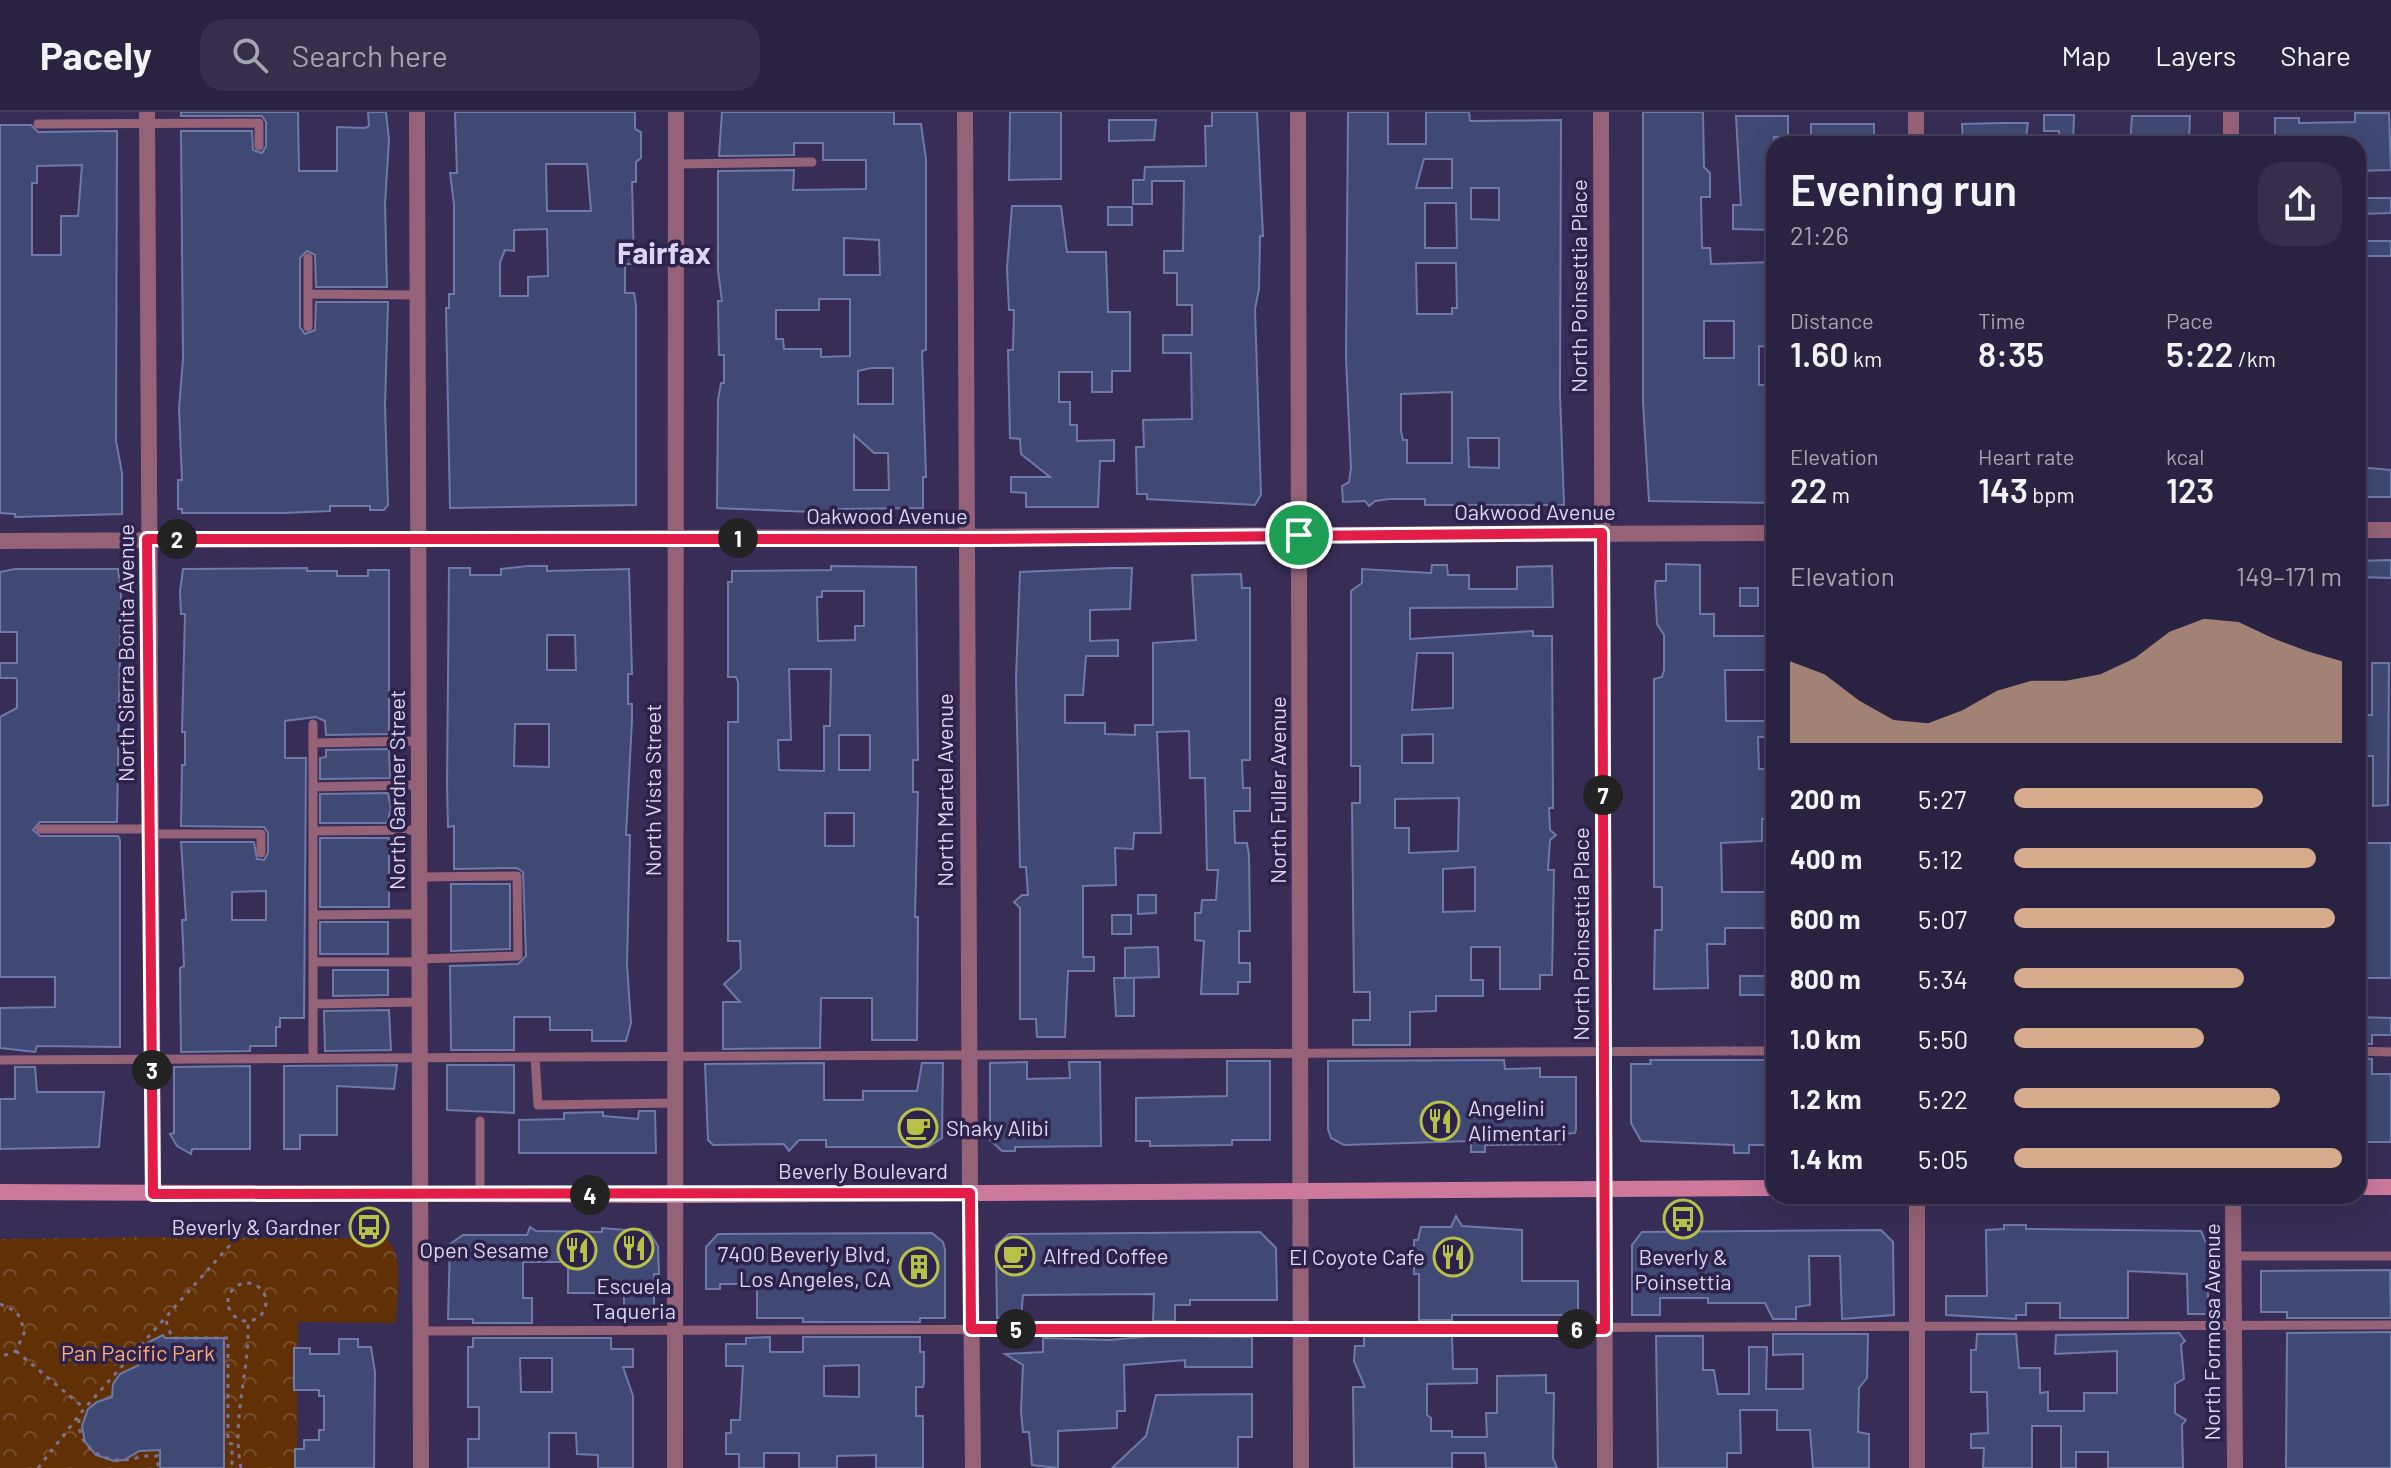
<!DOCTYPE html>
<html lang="en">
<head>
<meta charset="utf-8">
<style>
	body { margin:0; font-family:Barlow,sans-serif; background:#352f4b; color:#f1f3f6; height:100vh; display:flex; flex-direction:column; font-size:30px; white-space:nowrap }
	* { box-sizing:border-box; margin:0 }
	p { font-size:26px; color:#a5a4b1 }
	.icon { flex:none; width:44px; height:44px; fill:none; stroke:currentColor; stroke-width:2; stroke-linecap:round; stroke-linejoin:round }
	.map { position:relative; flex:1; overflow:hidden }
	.drawer { position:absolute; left:1766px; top:24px; width:600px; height:1068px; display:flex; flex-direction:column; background:#292240; border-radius:24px; box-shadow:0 8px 32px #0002,0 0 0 2px #453f59 }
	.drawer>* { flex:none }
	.pin { position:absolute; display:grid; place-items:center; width:68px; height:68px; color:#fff; margin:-34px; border:4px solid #fff; border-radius:50%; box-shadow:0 2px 8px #0007 }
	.km { position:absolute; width:40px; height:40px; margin:-20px; border-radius:50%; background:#222; color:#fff; font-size:22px; line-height:40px; text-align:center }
	.round { display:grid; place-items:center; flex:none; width:84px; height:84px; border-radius:24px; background:#352f4b }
	.head { display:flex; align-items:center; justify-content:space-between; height:136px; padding:0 24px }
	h1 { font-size:44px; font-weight:600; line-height:60px }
	.stats { display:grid; grid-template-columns:repeat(3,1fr); gap:12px; height:136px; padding:8px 24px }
	.stats div { display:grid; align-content:center }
	.stats b { font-size:34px; font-weight:600 }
	.stats small { font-size:22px; font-weight:400 }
	.stats p { font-size:22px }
	.chart { height:224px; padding:16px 24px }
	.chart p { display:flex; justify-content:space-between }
	.chart svg { width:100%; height:144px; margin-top:8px; fill:#d6ab8b; opacity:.7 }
	ul { padding:0 24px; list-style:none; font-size:26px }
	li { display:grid; grid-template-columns:128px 96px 1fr; align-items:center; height:60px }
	li i { height:20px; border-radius:10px; background:#d6ab8b }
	header { display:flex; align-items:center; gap:48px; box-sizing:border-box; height:112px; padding:0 40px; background:#292240; border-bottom:2px solid #453f59 }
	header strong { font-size:38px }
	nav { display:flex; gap:44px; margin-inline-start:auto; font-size:28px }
	.search { width:560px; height:72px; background:#352f4b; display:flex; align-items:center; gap:20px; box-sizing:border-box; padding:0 28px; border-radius:24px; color:#a5a4b1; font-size:30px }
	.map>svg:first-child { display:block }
	.park { fill:url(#park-crowns) }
	.building { fill:#3f4973; stroke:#6e79a8; stroke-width:2; fill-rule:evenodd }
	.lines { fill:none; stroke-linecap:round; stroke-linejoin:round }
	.path { stroke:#7b7396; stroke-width:3; stroke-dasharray:4 6; stroke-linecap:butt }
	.service { stroke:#966277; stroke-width:9 }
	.minor { stroke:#966277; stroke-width:16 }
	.tertiary { stroke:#966277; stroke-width:16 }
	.secondary { stroke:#cc799c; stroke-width:16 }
	.route-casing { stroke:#fff; stroke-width:16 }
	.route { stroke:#e11d48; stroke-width:10 }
	.labels { text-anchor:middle; stroke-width:7; stroke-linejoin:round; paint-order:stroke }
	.street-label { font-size:22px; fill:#dbd6f1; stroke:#2d224b }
	.poi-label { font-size:22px; fill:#dbd6f1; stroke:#2d224b; text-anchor:end }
	.park-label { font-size:22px; fill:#fdac78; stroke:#2d224b }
	.district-label { font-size:30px; font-weight:bold; fill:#dbd6f1; stroke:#2d224b }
</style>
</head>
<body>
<header>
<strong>Pacely</strong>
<div class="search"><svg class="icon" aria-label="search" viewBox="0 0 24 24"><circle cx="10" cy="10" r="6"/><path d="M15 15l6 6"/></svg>Search here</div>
<nav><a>Map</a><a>Layers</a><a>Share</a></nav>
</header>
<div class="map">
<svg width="2391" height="1356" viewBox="0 0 2391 1356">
	<defs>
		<pattern id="park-crowns" width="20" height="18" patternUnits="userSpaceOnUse" patternTransform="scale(2)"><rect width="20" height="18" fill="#623005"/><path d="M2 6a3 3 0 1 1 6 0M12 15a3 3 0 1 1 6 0" fill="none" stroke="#784d2a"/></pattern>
	</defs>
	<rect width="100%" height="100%" fill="#372d56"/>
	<path class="park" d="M155,1125L384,1126C406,1137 396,1189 396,1211L298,1210L297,1356H0V1127Z"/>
	<path class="building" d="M181,0H298L299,59H337V15L365,16L369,14L368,0H386L389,27L385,93L387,175H316L315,143L307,139L300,146V215L305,222L315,218L316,190H388L385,294L388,393L384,398H370V394H330V399L284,401H182V397H178V368H182L179,297L183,247L181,19H252L253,38L262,41L266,34V10L262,4H181Z
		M455,0H635V17L641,20V46L636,50V70H632L634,152H625V181H634L636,193V393L450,396L446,196H449V182H454V92L450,61H457ZM546,52H587L591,99H547ZM547,117L548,164L528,165V184H500V150L505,138L514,139V118Z
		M722,0H894V12H921L926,47V238L922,239L926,365H923V396L837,397V401L717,396L718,288L721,271H724V243H719L718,189H722L718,159V59L794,58L793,78L866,77V48H823V31H794V43L719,44ZM844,126L879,128L880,163H844ZM819,187H850V244L821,245V237H784L783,227H776V198H819ZM871,256H893V292H858V259ZM854,323L874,341H888L889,378H854Z
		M1010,0H1061V67L1009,68Z
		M1212,0H1257L1263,124H1260L1259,177L1255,197L1261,383L1255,393L1147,387V382H1137L1136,335H1144L1143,308L1192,307L1191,241H1163V223H1192V193H1177V161H1164V139H1183L1184,69H1152V92H1133V68H1144L1145,55L1206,54L1205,14H1212Z
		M1348,0H1388V32H1426V0H1469L1470,9L1561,8L1560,283L1564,393H1425V387H1390L1375,389L1369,394L1365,389L1343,390L1342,374L1349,370L1351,356L1346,246ZM1424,47H1452V76H1416ZM1471,76H1499V108L1471,107ZM1425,91H1456L1457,136H1425ZM1416,151H1456L1457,196H1452V202H1417ZM1452,280V351H1407V328H1403L1401,319V282ZM1468,326H1499V356L1469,355Z
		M1643,0H1703L1704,55L1710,61V85H1701L1702,136H1710L1711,152L1774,150V217H1771V235L1759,234V273H1774V391L1649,389L1643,290ZM1704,209H1734V246H1704Z
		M2355,1H2389L2391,58L2358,59V32H2275V6H2299V11L2355,10Z
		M2044,3H2074L2073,32H2059V19H2044Z
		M1736,4H1788V25H1774V118L1733,117V93H1741Z
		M2132,4H2190L2189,29L2186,32H2130Z
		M1109,8H1156L1154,28L1109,29Z
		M2002,11H2028L2025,32H1963L1962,12Z
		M1811,12H1874V32H1811Z
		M0,13H31L38,20L117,19L116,329L122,361V402L15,405V402L0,401ZM82,53L78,104H61V143H32V71H37V54Z
		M2358,86H2391V101L2358,102Z
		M1012,94H1061L1067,140H1106L1108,200H1130V259H1112V280H1092V260H1059V290H1070V313H1077V329L1114,328V349H1100L1098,395H1026V381L1011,380V365H1050L1021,342L1020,327L1010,326L1008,238H1013L1014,198H1009L1007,156Z
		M1108,95H1132V113H1108Z
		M2358,129H2391V144H2358Z
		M2358,355L2391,358V385H2358Z
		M2391,448V466L2358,465V449Z
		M1666,452L1700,453V502H1714V524H1774V558H1725L1726,609H1774V625H1758L1759,657H1772L1774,707H1762V729L1721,731L1722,780H1774V816H1725V832H1707L1708,876L1654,877L1655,818H1662V775H1654V567L1662,565L1664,558V523L1657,512L1655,475L1656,469H1666Z
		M1432,453H1447L1448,463H1469V477H1517V455L1552,454L1553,495L1410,496V527L1533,519V524H1552L1553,696H1549L1550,718L1556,723L1550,728L1548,758H1554L1552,863H1540V877H1500V835H1471V868H1483V884H1436V899L1410,900V933H1353V908H1370V880H1354L1352,691H1360V654H1351V479L1362,471V457L1431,461ZM1417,541H1453V596L1412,598ZM1433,622V651H1402V623ZM1459,686L1458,739L1409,741V716H1395V687ZM1475,755V799L1443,800V757Z
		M528,454H547V459L629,457L632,562H628V592H632V608L626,723H630L627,853L631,911L626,929H592V918H550V905H514V938H451L450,854L518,852L526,844L523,760L517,756L454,757V714L448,715L447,673L449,456H470V463H501V457ZM547,523H575L576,558H547ZM515,612H549V655L514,654Z
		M831,454L916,455L918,648H913V680H918L915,805H918L917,928H872V886H821L820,936L723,937V890H740L724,872L741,857L740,829H728V610H738V570L736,565H728V470H732V459L831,458ZM822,479H864V514H855V528L818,529L817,485H822ZM789,557H831L830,614H824V659L779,658L778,628H791ZM839,623H870V658H839ZM825,701H854V734H825Z
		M307,456V459H337V464H368V458H389V622L326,623L325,609L316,605L285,609V646H306L304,906H280V915H276V934H250V939L181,940L180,856L184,854L182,808H186L181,730H254L257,747L264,748L268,741V721L264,715L181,714L182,653H185V620H182L185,502H181L180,479L183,457ZM266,779V808H232V780Z
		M1112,456H1132L1130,497L1090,498V529L1118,528V544H1086L1083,583H1065V611H1105V622L1135,623V613H1153V531L1196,528L1192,463L1241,462L1242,476H1250V648H1242L1243,676H1250V699H1234L1235,731H1247L1249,743L1250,819H1239V851H1250V870H1238V882H1201L1204,829L1195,828V801H1201L1202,788H1216L1218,758H1207L1205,666H1190L1189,619L1157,620L1161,721H1134L1133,737L1115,736L1116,773L1083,774V845H1094V859H1068L1065,925H1037L1036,907H1020V796L1014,790L1022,783H1028L1026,755H1020L1016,566L1020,460Z
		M15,457H118L121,480L117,710H40L33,718L40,724H118L120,728V935L37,934L35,940L0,936V896L55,895V865H0V605L17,596V569L16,566H0V551H17V520H0V460Z
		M1740,476H1758V494H1740Z
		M2372,551H2389L2388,693L2373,694V644H2358V603H2372Z
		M326,638L389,637L390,666L320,667V646L326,645Z
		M388,681L391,697L387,711H320V682Z
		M320,726H389V795H320Z
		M2358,731H2391V866H2358Z
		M451,772H510V837L451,839Z
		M1138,783H1156V801L1138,802Z
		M1112,803H1131V822H1112Z
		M320,810H388V842H320Z
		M1158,835L1159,865L1125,866V836Z
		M333,858H388V883L333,884Z
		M1740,864H1774V883H1740Z
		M1114,866H1134V904H1116Z
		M389,898L391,938L325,939L324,899Z
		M2358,905L2391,906V923H2372V932H2358Z
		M2358,946L2372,947V962H2391V1030H2367L2358,1035Z
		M1504,948L1505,957L1540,956V965H1576V1017L1575,1021L1562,1022V1032L1485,1033V1040H1471V1029L1344,1033L1331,1026L1328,1017V949Z
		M1650,948H1774V1033H1749V1041H1734V1033L1641,1029L1631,1011V952H1651Z
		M1227,949H1270V1028H1232V1033L1150,1034V1029H1136V986L1227,984Z
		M1027,950V967L1070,966L1069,950H1100L1101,1034L1015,1035V1039H1002L990,1028V951Z
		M824,951V988H863V979H917L922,951H943L942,1026L928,1035H826V1028H799L789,1039L784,1032L713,1033L708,1028L705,952Z
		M397,953L394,977L337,974V1023H300V1037H284V954Z
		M447,953H514V1001L447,998Z
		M250,954V1037H192L191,1042L177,1034L170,1022L174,1021V955Z
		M15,955H35L37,980H104L99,1035L0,1037V987H15Z
		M639,999H655L656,1041H519V1008L564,1007V1001L603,1000V1004L638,1007Z
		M1456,1104L1462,1114L1522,1118V1169H1578V1203H1452V1208H1419V1162H1414V1128H1418L1421,1115H1451Z
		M2004,1113H2026V1117L2201,1119L2208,1135V1202H2188L2187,1162L2128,1159V1206H2060V1191H2026V1203H2016V1207L1946,1203V1184H1987L1986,1118L2004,1117Z
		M530,1115L536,1119L602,1120V1116L649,1120L658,1134L659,1162H654V1206H624V1181H568V1150H523V1186H532V1211H473V1207H448L450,1132L463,1123H527Z
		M1881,1118L1893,1130L1894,1203L1842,1207L1840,1144H1809L1810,1193L1796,1195V1207H1773L1765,1191H1708V1186H1660V1203H1632V1133L1642,1120Z
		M1260,1120L1276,1136L1277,1188H1190V1193H1175V1209H1153L1154,1182L1023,1183L1021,1206H997L996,1134L1009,1122Z
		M932,1121L943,1130L945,1138V1206H920V1210H803V1206H757V1172H720V1177H706V1135L718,1122Z
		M2261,1159L2390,1158L2391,1206H2287V1200H2261Z
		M2391,1220V1356H2286L2287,1221Z
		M2179,1221L2185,1229L2181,1233L2184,1267L2175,1272V1301L2186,1308L2182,1313L2183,1356H2108V1340H2076V1356H2061V1314H2032V1356H1983L1984,1336H1971V1322L1988,1321L1987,1280H1971V1238H1976L1977,1222H2016L2019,1256H2040V1281L2048,1280V1299H2084V1281H2117V1239L2055,1242L2056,1223Z
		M1773,1222H1868L1867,1266L1859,1276L1858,1320L1869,1322V1356H1813L1810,1318H1777V1298H1740L1741,1341H1727V1356H1658L1656,1224H1703V1258H1714L1718,1282H1749V1235H1767L1766,1277H1803V1242L1773,1243Z
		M163,1223L165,1226H224V1356H160V1338L139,1339L124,1348L114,1349L96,1343L85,1330L82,1314L88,1297L97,1290L112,1285L113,1272L120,1262L139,1253L145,1232Z
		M1452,1223L1453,1257H1477V1271L1427,1272V1303L1431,1306V1319H1452V1325H1487L1486,1301H1497V1264L1546,1263V1281H1554L1553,1346L1557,1356H1486L1485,1341H1452V1356H1354L1353,1275H1365L1354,1249L1355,1234H1364V1224Z
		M1153,1224L1252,1225V1255H1185V1248L1124,1253L1125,1299H1117V1316L1058,1319V1356L1032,1353L1029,1320H1023L1021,1299L1023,1253L1005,1242L1043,1240V1226L1110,1228Z
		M770,1225V1240H803V1225H920V1240H924V1271L923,1275H916V1304H923V1356H876V1343L837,1344V1356H799V1341H764V1356H739V1342H726V1321H731V1308H740L743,1254H726V1232H746V1226ZM859,1253V1285L824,1284V1254Z
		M473,1226H611V1237H633V1255H623L633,1284V1356H598V1343L577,1342L576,1321H549V1356H468V1327H479V1295H468V1235H473ZM520,1246H552V1280H521Z
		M339,1227H358V1235H371L375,1260L374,1356H295V1337H304V1328H319V1318H324V1284H319V1278H294V1236H310V1242H339Z
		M1252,1282V1325H1238V1356H1112L1146,1324L1156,1283Z"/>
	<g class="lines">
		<path class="path" d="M228 1190a19 19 0 1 1 38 0a19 19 0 1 1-38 0Z
			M0,1192L17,1200L25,1219L16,1239L0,1245
			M166,1209L172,1226H228V1331L232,1332V1356
			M16,1239L84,1296
			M79,1307C77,1341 113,1356 142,1344H158V1356
			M38,1356L84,1297L229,1134V1118
			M241,1356C231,1307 250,1259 248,1209"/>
		<path class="service" d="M38,12L259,11V34
			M677,52L812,50
			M308,146V215
			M308,182L417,183
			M313,612V946
			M313,631L418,629
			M313,675L418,673
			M40,717H149
			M313,719L418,718
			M149,722H261V741
			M419,765L517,764L518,844L419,847
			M313,803L419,802
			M313,850H419
			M313,892L419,890
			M1732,939H1774
			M2358,939L2391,940
			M535,945L538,993L675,991
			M0,948L1727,939
			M480,1009V1082
			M2234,1144H2391
			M420,1219L2391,1213"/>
		<path class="minor" d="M147,0L153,1082
			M417,0L421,1356
			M965,0L970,1081
			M1298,0L1301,1356
			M1601,0L1605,1356
			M1916,0V32
			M2231,0V32
			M2358,418H2391
			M0,429L1774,421
			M1917,1084V1356
			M2233,1084L2235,1356
			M675,1356L676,0"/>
		<path class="tertiary" d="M970,1081L973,1356"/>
		<path class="secondary" d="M2358,1075H2391
			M0,1080L676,1083L1774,1076"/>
	</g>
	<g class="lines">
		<defs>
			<path id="route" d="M1602,421L1605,1217H971L970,1081L153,1082L147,427H986Z"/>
		</defs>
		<use href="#route" class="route-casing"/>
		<use href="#route" class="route"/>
	</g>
	<defs>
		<symbol id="restaurant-ring" viewBox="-11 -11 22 22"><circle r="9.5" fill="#2d224b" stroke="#b8c147" stroke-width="1.5"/><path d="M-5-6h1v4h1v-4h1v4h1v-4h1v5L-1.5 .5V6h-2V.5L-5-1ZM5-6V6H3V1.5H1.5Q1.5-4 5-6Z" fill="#b8c147"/></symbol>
		<symbol id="cafe-ring" viewBox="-11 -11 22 22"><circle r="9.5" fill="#2d224b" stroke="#b8c147" stroke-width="1.5"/><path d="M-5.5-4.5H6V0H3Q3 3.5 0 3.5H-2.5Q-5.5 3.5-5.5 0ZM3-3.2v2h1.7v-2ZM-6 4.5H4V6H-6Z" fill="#b8c147"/></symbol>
		<symbol id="bus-ring" viewBox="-11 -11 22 22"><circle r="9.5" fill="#2d224b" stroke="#b8c147" stroke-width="1.5"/><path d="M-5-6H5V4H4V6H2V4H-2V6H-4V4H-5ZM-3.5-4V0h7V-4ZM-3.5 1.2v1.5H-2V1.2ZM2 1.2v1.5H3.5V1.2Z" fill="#b8c147"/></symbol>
		<symbol id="building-ring" viewBox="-11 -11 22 22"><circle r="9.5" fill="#2d224b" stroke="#b8c147" stroke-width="1.5"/><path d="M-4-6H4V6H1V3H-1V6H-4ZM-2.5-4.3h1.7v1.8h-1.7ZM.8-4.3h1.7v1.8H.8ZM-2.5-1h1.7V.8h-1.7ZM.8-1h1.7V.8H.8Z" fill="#b8c147"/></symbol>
	</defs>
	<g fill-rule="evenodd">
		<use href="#restaurant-ring" x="1418" y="987" width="44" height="44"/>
		<use href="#cafe-ring" x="896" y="994" width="44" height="44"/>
		<use href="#bus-ring" x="1661" y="1085" width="44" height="44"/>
		<use href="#bus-ring" x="347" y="1093" width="44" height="44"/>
		<use href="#restaurant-ring" x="612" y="1114" width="44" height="44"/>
		<use href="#restaurant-ring" x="555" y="1116" width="44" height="44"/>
		<use href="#cafe-ring" x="993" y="1122" width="44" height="44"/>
		<use href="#restaurant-ring" x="1431" y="1123" width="44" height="44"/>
		<use href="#building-ring" x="897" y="1133" width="44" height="44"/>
	</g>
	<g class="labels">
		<g class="street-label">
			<text transform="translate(1579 174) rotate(-90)" y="8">North Poinsettia Place</text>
			<text x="1535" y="408">Oakwood Avenue</text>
			<text x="887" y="412">Oakwood Avenue</text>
			<text transform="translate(126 541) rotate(-90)" y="8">North Sierra Bonita Avenue</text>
			<text transform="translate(397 678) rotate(-90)" y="8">North Gardner Street</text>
			<text transform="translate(653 678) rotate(-90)" y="8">North Vista Street</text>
			<text transform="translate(945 678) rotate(-90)" y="8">North Martel Avenue</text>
			<text transform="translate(1278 678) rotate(-90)" y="8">North Fuller Avenue</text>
			<text transform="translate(1581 822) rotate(-90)" y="8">North Poinsettia Place</text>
			<text x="863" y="1067">Beverly Boulevard</text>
			<text transform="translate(2212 1220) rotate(-90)" y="8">North Formosa Avenue</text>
		</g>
		<g class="poi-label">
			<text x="1468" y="1004" text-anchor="start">Angelini<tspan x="1468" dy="25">Alimentari</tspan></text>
			<text x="946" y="1024" text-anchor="start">Shaky Alibi</text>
			<text x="341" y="1123">Beverly &amp; Gardner</text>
			<text x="549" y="1146">Open Sesame</text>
			<text x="891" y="1150">7400 Beverly Blvd,<tspan x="891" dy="25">Los Angeles, CA</tspan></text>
			<text x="1043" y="1152" text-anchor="start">Alfred Coffee</text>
			<text x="1425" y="1153">El Coyote Cafe</text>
			<text x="1683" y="1153" text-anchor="middle">Beverly &amp;<tspan x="1683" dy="25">Poinsettia</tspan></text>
			<text x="634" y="1182" text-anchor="middle">Escuela<tspan x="634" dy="25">Taqueria</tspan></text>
		</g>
		<g class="park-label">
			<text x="138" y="1249">Pan Pacific Park</text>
		</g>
		<g class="district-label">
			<text x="664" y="152">Fairfax</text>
		</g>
	</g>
</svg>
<div class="pin" style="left:1299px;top:423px;background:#1e9e55"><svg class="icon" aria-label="arrive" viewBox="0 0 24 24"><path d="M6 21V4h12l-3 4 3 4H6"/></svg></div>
<b class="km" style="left:738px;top:426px">1</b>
<b class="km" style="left:177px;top:427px">2</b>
<b class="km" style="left:152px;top:958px">3</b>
<b class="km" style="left:590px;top:1083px">4</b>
<b class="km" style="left:1016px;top:1217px">5</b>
<b class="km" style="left:1577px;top:1217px">6</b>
<b class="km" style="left:1603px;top:683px">7</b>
<section class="drawer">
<div class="head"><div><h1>Evening run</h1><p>21:26</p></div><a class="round"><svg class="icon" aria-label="share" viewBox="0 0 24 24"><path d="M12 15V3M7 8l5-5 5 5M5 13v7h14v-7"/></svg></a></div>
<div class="stats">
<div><p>Distance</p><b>1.60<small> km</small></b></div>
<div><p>Time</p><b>8:35</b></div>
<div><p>Pace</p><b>5:22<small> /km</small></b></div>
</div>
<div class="stats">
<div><p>Elevation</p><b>22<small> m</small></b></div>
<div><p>Heart rate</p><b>143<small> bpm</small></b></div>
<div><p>kcal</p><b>123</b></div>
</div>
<div class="chart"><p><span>Elevation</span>149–171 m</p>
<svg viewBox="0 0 160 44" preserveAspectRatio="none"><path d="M0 44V19L10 23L20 31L30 37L40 38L50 34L60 28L70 25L80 25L90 23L100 18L110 10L120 6L130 7L140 12L150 16L160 19V44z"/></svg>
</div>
<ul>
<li><b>200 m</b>5:27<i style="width:76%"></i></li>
<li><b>400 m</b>5:12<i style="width:92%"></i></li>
<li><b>600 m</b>5:07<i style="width:98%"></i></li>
<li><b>800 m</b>5:34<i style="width:70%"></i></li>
<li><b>1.0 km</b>5:50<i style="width:58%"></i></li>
<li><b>1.2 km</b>5:22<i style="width:81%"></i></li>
<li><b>1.4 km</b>5:05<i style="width:100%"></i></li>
</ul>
</section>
</div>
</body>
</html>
